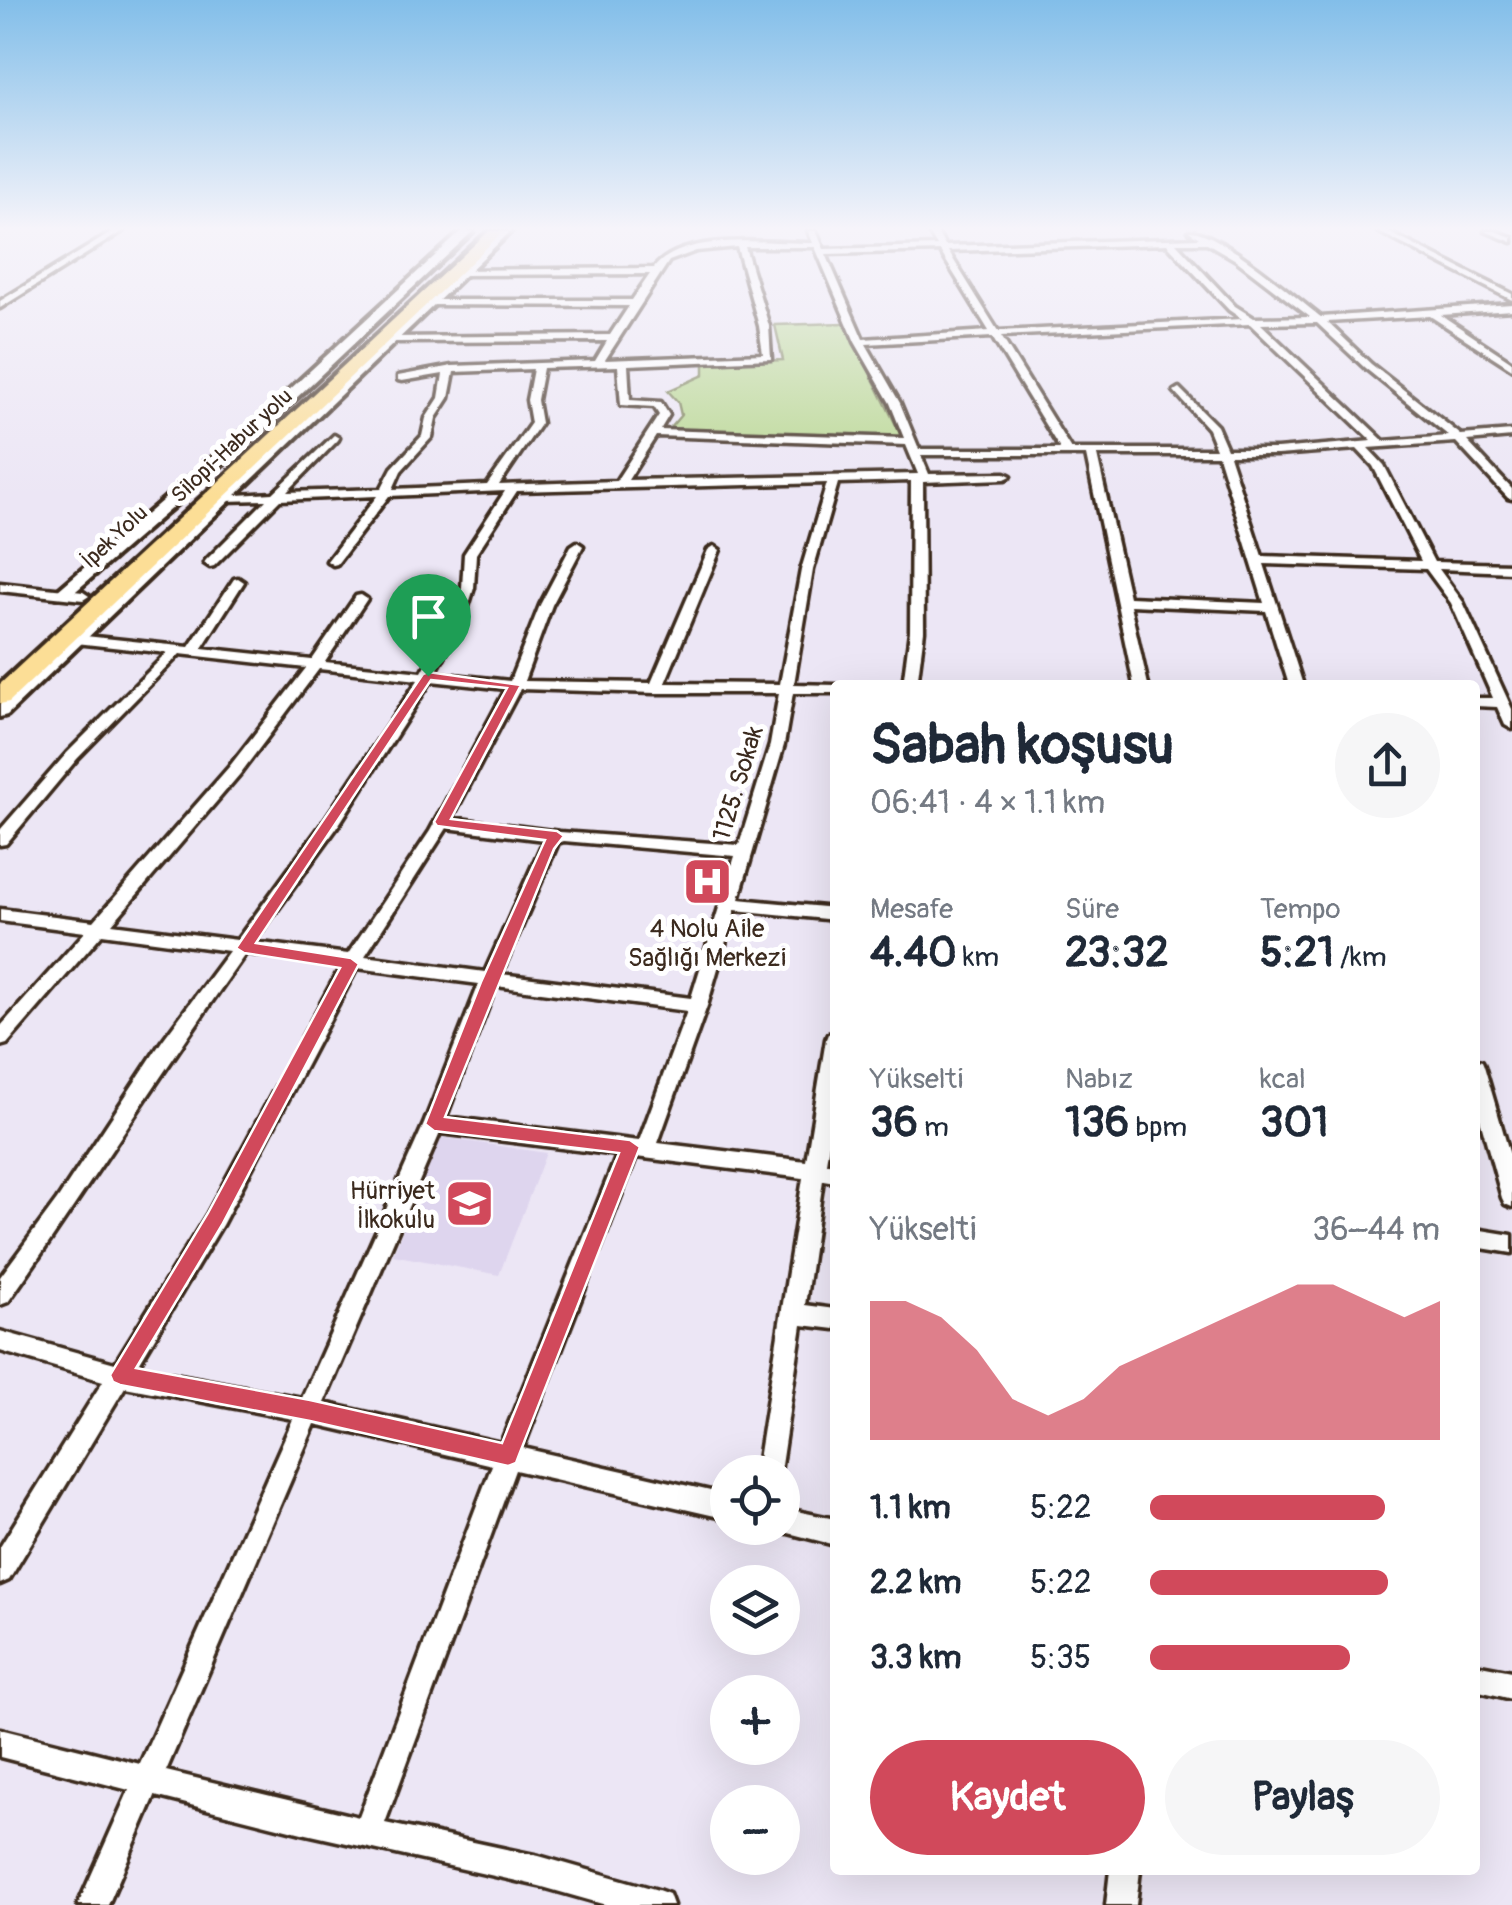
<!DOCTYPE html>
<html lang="tr">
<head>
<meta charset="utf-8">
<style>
	body { margin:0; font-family:Pangolin,sans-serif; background:#f6f6f7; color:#1f2937; height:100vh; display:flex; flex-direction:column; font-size:38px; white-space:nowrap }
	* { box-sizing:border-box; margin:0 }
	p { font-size:32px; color:#747a83 }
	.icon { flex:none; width:55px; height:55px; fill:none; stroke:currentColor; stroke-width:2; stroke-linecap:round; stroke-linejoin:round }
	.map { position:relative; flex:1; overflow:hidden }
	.side { position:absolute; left:830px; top:680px; width:650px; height:1195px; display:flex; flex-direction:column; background:#fff; border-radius:10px; box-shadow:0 10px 40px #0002 }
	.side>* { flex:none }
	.buttons { position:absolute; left:710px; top:1455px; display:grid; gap:20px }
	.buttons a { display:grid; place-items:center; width:90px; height:90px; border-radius:50%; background:#fff; box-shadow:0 10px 40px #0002; font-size:50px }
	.pin { position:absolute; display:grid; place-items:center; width:85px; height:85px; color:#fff; margin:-102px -42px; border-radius:50% 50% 50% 0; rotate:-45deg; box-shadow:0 0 10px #0007 }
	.pin .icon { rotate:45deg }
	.round { display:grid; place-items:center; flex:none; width:105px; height:105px; border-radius:52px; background:#f6f6f7 }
	.headline { display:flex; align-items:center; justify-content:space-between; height:170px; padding:0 40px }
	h1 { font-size:55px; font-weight:800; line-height:75px }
	.metrics { display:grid; grid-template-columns:repeat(3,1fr); gap:15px; height:170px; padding:10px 40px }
	.metrics div { display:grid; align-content:center }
	.metrics b { font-size:42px; font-weight:800 }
	.metrics small { font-size:28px; font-weight:400 }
	.metrics p { font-size:28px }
	.chart { height:280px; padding:20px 40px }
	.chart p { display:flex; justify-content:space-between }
	.chart svg { width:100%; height:180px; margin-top:10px; fill:#d1495b; opacity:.7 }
	.button { display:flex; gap:20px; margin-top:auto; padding:20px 40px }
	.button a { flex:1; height:115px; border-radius:60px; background:#d1495b; color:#fff; font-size:40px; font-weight:800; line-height:115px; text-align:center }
	.button a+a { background:#f6f6f7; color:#1f2937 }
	ul { padding:0 40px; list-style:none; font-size:32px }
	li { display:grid; grid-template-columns:160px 120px 1fr; align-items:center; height:75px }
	li i { height:25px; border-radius:12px; background:#d1495b }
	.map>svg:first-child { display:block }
	.built { fill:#ded5ee }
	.green { fill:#b8d790; stroke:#7a8057; stroke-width:2.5 }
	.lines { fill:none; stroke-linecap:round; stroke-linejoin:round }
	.minor-casing { stroke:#3b2a1e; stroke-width:7 }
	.tertiary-casing { stroke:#3b2a1e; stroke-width:8 }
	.trunk-casing { stroke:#3b2a1e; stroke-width:8 }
	.minor { fill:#fff; fill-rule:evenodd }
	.tertiary { fill:#fff; fill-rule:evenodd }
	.trunk { fill:#fcde96; fill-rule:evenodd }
	.route { fill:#d1495b; stroke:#fff; stroke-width:2.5; fill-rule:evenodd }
	.labels { text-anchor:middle; stroke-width:10; stroke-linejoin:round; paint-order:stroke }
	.far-street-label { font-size:22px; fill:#3b2a1e; stroke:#fff }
	.street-label { font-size:25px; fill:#3b2a1e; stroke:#fff }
	.poi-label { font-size:25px; fill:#3b2a1e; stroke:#fff }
</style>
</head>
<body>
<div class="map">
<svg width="1512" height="1905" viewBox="0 0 1512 1905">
	<rect width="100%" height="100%" fill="#ece6f5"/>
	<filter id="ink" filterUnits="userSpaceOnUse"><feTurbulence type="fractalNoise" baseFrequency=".01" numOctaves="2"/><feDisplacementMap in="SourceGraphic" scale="20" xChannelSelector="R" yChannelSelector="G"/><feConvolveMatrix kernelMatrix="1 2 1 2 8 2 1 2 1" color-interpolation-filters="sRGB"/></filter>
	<g filter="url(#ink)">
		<path class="built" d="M440,1137L546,1153L499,1275L393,1255Z"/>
		<path class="green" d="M845,323L903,439L669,429L681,415L678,402L668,391L704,375V364L783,360L775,325Z"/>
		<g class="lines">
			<defs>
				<path id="minor" d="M114,231H123L0,308V301Z
					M808,231H816L824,249L937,246L928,231H936L945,246L1199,238L1189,231C1217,229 1296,298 1321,317L1512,304V310L1441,315L1512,362V369L1430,316L1327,322L1371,364L1461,435L1512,431V437L1467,441L1512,489V499L1508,498L1456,442L1368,448L1384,465L1434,562L1512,564V572L1439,569L1463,602L1512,709V729L1505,725L1497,707L1475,706V698H1493L1451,603L1426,569L1264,564L1303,685H1289L1266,611L1130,605L1148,685H1134L1086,455H921L929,474L1005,473L1011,476L1005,479L923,482L924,631L917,685H903L910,631L911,481L838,483L813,570L794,684L835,685V693H793L784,745L739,899L835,908V920L735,910L707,1006L658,1143L806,1161L826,1039L828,1034L835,1032V1102L826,1163L835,1164V1182L823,1180L805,1305L835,1309V1329L802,1325L780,1472H756L803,1178L636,1157L523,1448L728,1495V1519L515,1470L385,1823L539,1856L658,1890L669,1894L673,1905H606L539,1886L302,1833L155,1796L108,1905H78L129,1790L0,1757V1729L140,1764L293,1419L125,1387L9,1580L0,1584V1547L103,1381L0,1351V1331L115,1363L208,1213L341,966L246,953C164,1068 89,1187 8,1302L0,1305V1277L57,1200L162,1041L229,951L102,934L7,1044L0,1046V1027L85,932L0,921V909L94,921L229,767L306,668L180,654L77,759L6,844L0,845V830L67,753L167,653L76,643L69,639L76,635L189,647L234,579L238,578L244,582L202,648L312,660L356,596L361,595L367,599L325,662L422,672L449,623L462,588L464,554L505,491L389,496L337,564L333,565L327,561L377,496L280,500L214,566L210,567L204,563L206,560L266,500L224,501L220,500V496L273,493L334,435L339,438L338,440L287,492L381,489L392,468L422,436L426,418L439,398L443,374L402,381L398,380V376L452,366L595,361L607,341L393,342L390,341V337L610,335L629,306L430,305L427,300H632L650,274L461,275L458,270L654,268C683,231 769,243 813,243ZM1176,243H1207L1236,260L1310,317L1254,318L1235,306ZM1167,244L1229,310L1242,319L998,331L948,251ZM737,247L759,326L763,354L605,360L669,261L696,251ZM745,247H815L855,342L890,403L904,438L660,430L669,415L661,402L630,400L628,365L771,359L769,326ZM940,251L989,331L863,339L826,254ZM1317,323L1365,368L1449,436L1384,441L1261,324ZM1250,324L1372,441L1277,449H1227L1217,426L1179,388L1174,391L1208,429L1216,449H1071L1001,336ZM992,337L1060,449H919L900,403L866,344ZM618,366L621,405L654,407L659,415L616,481L499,485L541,423L537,400L543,368ZM533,369L527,400L531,423L487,485L393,489L401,471L432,437L436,418L449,398L454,372ZM656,436L906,445L918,474L628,480ZM1357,449L1373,466L1421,561L1262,556L1229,455H1277ZM1097,455H1218L1264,603L1129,597ZM827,483L801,570L780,684L665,683L720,550L714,546L708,550L651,683L524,681L552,605L583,546L577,542L571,546L540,605L510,681L435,673L463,623L474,588L476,554L517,491ZM319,669L418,680L324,821L237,940L112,924L240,774ZM431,681L506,689L430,831L348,954L254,942L336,829ZM520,689L655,693H779L770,745L739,845L560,832L452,818ZM447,828L544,840L485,972L365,956ZM564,841L735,856L691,998L501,974L558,843ZM357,968L479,984L424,1124L302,1398L137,1367L222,1225ZM496,986L687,1011L639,1141L446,1117ZM440,1133L617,1155L501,1443L324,1403ZM315,1424L492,1465L359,1817L166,1771Z
					M1377,231H1386L1512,294V300Z
					M1485,231H1495L1512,237V242Z
					M0,583L83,592L89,596L83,600L0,591Z
					M1475,1059L1482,1061L1484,1066L1512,1162V1207L1505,1204L1502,1198L1475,1101Z
					M1475,1229L1512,1235V1253L1475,1247Z
					M782,1508L835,1519V1545L773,1529L782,1528Z
					M1475,1664L1512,1671V1699L1475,1690Z
					M1110,1870H1140L1136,1905H1106Z"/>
				<path id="tertiary" d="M462,231H473L272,421L69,597H57V591L262,415Z
					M501,231H511L7,715L0,717V701Z"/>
				<path id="trunk" d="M489,231H504L9,702L0,704V684Z"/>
			</defs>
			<use href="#minor" class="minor-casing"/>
			<use href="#tertiary" class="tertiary-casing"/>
			<use href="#trunk" class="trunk-casing"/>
			<use href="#minor" class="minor"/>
			<use href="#tertiary" class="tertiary"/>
			<use href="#trunk" class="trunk"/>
		</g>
	</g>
	<linearGradient id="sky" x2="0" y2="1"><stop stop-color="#82bee9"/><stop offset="0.46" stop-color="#f6f4fa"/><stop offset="1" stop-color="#f6f4fa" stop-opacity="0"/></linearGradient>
	<rect width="1512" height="497" fill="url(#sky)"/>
	<path class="route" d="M428,672L521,685L451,819L557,831L564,836L554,849L445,1117L630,1140L640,1147L519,1455L516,1463L508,1466L310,1421L120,1385L113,1382L110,1375L208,1213L340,968L244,953L236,948L423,674ZM431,680L507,688L434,822L437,826L545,840L481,982L425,1124L434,1131L619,1153L502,1443L310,1400L136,1368L222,1225L359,964L351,958L256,943Z"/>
	<defs>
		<symbol id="hospital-square" viewBox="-11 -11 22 22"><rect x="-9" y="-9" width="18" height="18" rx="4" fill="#d1495b" stroke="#fff"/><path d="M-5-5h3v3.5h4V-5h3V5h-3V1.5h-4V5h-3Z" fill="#fff"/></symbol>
		<symbol id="school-square" viewBox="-11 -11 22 22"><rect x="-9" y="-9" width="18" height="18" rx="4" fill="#d1495b" stroke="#fff"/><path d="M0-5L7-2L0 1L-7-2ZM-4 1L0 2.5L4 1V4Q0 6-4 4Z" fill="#fff"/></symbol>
	</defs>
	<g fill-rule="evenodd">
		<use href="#hospital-square" x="680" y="854" width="55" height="55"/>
		<use href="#school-square" x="442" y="1176" width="55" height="55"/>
	</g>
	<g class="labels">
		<g class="far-street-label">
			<text transform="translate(231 445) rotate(-43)" y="8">Silopi-Habur yolu</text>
			<text transform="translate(114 536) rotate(-43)" y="8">İpek Yolu</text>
		</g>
		<g class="street-label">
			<text transform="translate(737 783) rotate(-73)" y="9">1125. Sokak</text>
		</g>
		<g class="poi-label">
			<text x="707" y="937">4 Nolu Aile<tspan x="707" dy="29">Sağlığı Merkezi</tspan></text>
			<text x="435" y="1199" text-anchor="end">Hürriyet<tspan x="435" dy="29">İlkokulu</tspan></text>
		</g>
	</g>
</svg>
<div class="buttons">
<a><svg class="icon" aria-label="locate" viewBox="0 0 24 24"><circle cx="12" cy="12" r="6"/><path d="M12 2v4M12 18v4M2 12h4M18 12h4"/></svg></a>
<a><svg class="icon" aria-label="layers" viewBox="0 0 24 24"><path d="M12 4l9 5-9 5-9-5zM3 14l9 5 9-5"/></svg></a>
<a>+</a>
<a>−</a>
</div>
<div class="pin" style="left:428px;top:676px;background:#1e9e55"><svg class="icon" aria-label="arrive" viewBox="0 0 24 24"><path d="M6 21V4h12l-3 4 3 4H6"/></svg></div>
<section class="side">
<div class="headline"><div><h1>Sabah koşusu</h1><p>06:41 · 4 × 1.1 km</p></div><a class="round"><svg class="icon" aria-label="share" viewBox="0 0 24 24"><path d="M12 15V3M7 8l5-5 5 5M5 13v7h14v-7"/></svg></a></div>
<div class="metrics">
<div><p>Mesafe</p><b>4.40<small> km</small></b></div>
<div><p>Süre</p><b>23:32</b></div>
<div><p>Tempo</p><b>5:21<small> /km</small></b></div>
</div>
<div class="metrics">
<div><p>Yükselti</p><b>36<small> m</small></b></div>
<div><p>Nabız</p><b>136<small> bpm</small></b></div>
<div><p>kcal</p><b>301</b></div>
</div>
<div class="chart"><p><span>Yükselti</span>36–44 m</p>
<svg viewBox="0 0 160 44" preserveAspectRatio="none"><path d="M0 44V10L10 10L20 14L30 22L40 34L50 38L60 34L70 26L80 22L90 18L100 14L110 10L120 6L130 6L140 10L150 14L160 10V44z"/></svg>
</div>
<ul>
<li><b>1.1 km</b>5:22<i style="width:81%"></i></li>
<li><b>2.2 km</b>5:22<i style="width:82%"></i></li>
<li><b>3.3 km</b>5:35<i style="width:69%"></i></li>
</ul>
<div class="button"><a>Kaydet</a><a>Paylaş</a></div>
</section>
</div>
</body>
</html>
